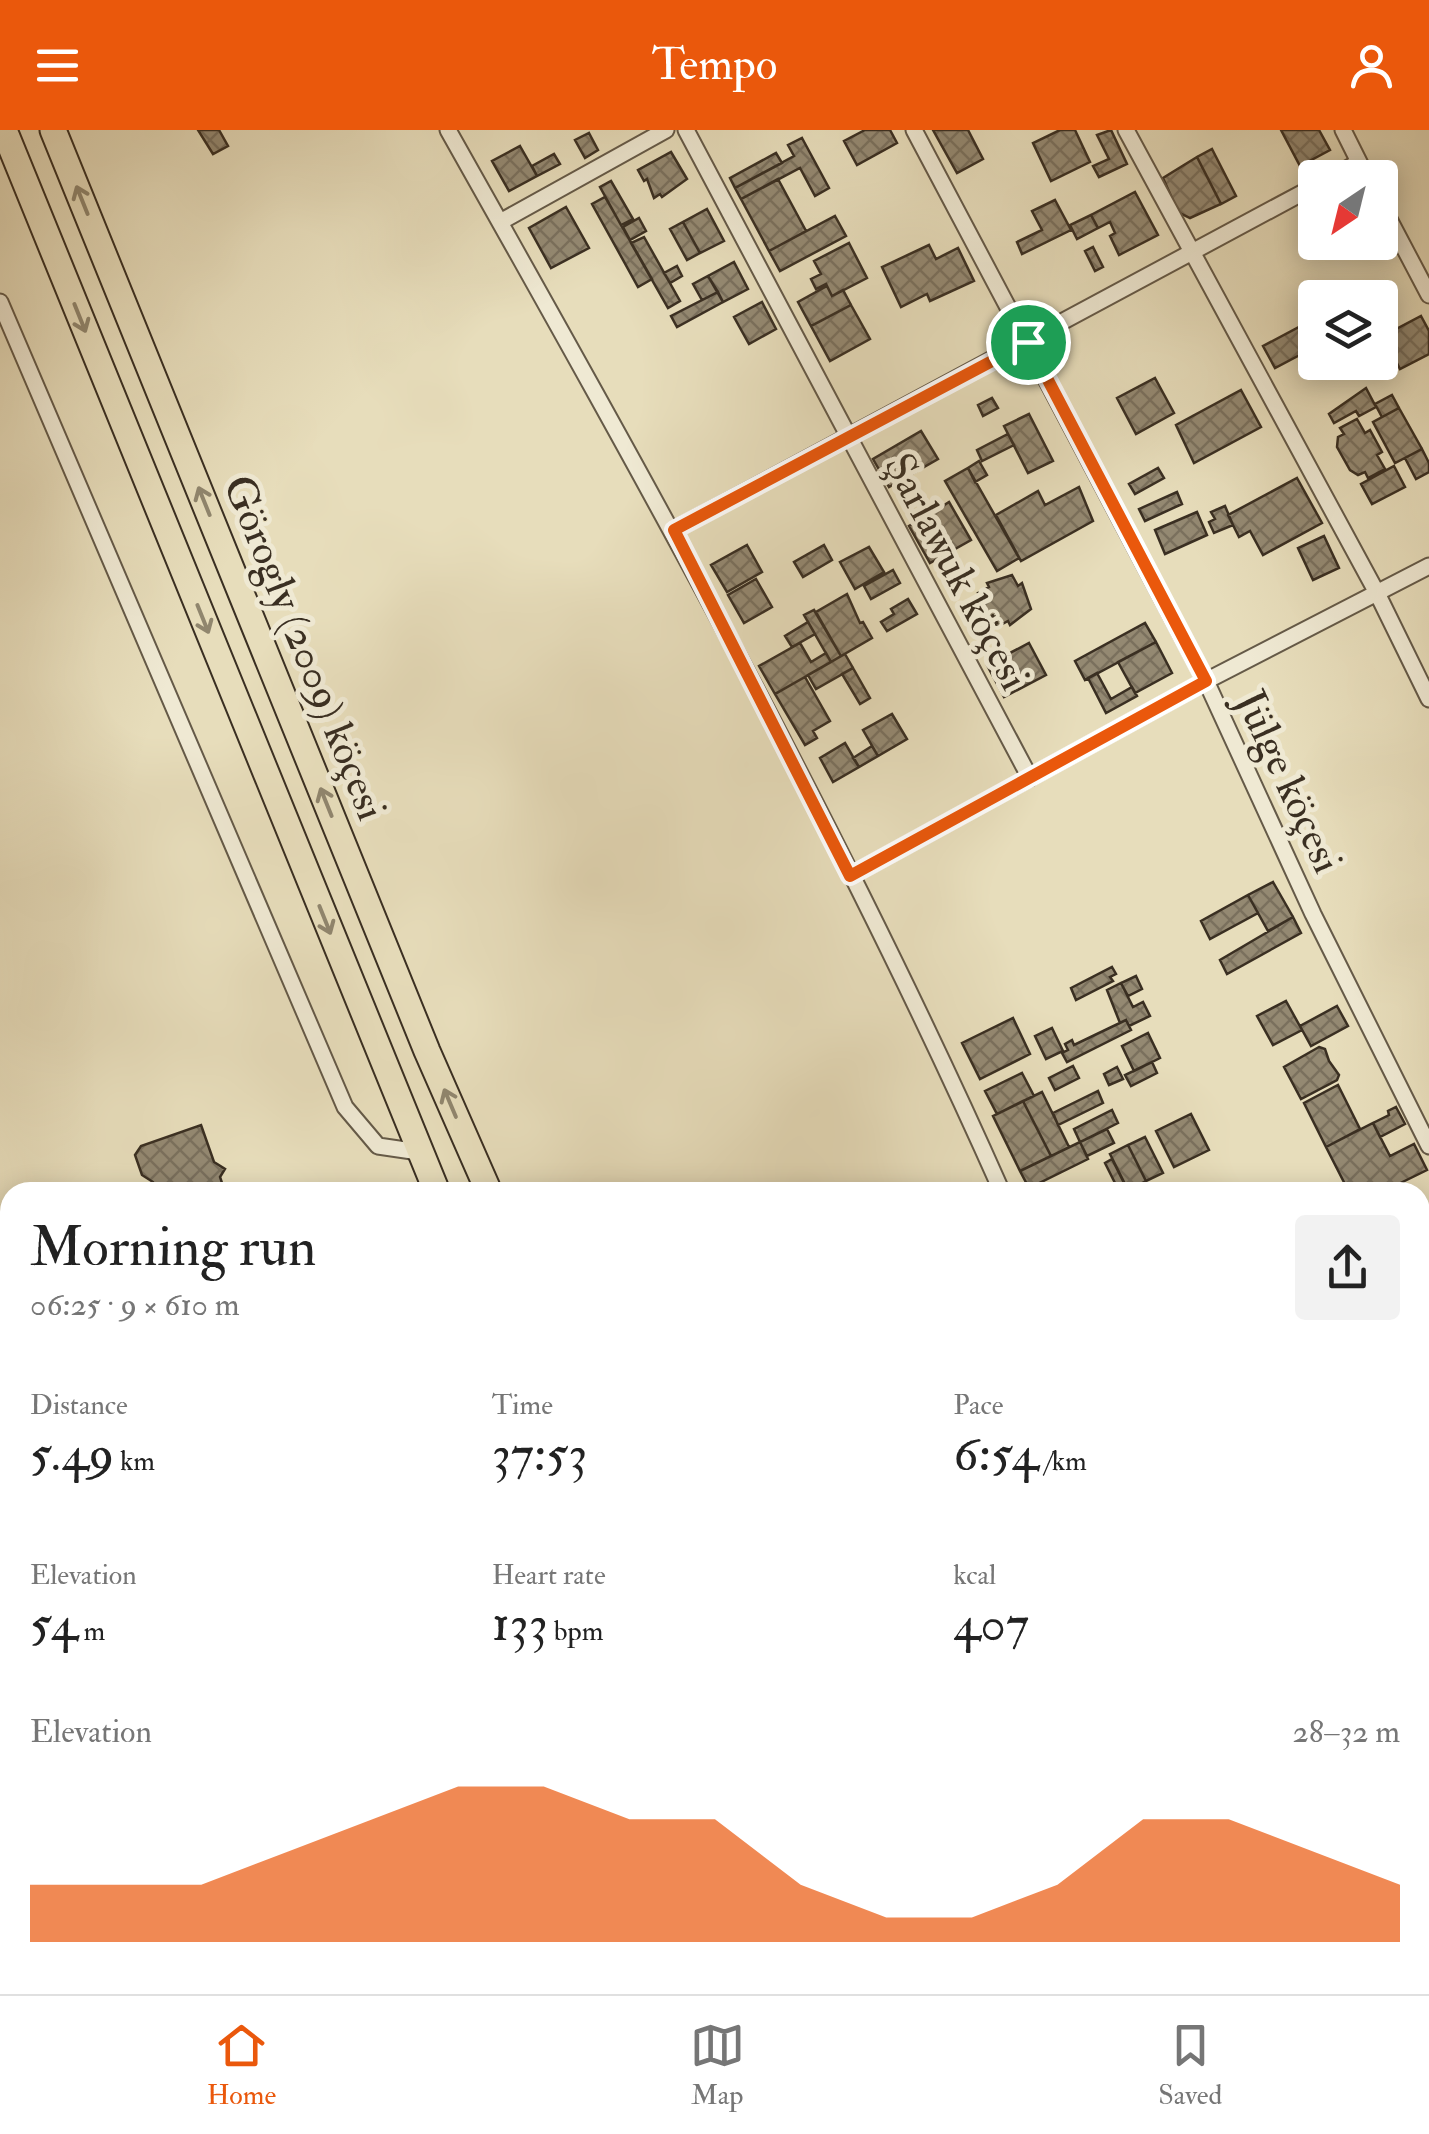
<!DOCTYPE html>
<html lang="en">
<head>
<meta charset="utf-8">
<style>
	body { margin:0; font-family:"IM FELL Double Pica",serif; background:#f2f2f2; color:#222; height:100vh; display:flex; flex-direction:column; font-size:38px; white-space:nowrap }
	* { box-sizing:border-box; margin:0 }
	p { font-size:32px; color:#767676 }
	.icon { flex:none; width:55px; height:55px; fill:none; stroke:currentColor; stroke-width:2; stroke-linecap:round; stroke-linejoin:round }
	.map { position:relative; flex:1; overflow:hidden }
	.side { position:absolute; left:0px; top:1052px; width:1430px; height:812px; display:flex; flex-direction:column; background:#fff; border-radius:30px 30px 0 0; box-shadow:0 5px 25px #0003 }
	.side>* { flex:none }
	.needle { width:65px; rotate:215deg }
	.buttons { position:absolute; left:1298px; top:30px; display:grid; gap:20px }
	.buttons a { display:grid; place-items:center; width:100px; height:100px; border-radius:10px; background:#fff; box-shadow:0 5px 25px #0003; font-size:50px }
	.pin { position:absolute; display:grid; place-items:center; width:85px; height:85px; color:#fff; margin:-42px; border:5px solid #fff; border-radius:50%; box-shadow:0 2px 10px #0007 }
	.round { display:grid; place-items:center; flex:none; width:105px; height:105px; border-radius:10px; background:#f2f2f2 }
	.summary { display:flex; align-items:center; justify-content:space-between; height:170px; padding:0 30px }
	h1 { font-size:55px; font-weight:600; line-height:75px }
	.stats { display:grid; grid-template-columns:repeat(3,1fr); gap:15px; height:170px; padding:10px 30px }
	.stats div { display:grid; align-content:center }
	.stats b { font-size:50px; font-weight:600 }
	.stats small { font-size:28px; font-weight:400 }
	.stats p { font-size:28px }
	.chart { height:280px; padding:20px 30px }
	.chart p { display:flex; justify-content:space-between }
	.chart svg { width:100%; height:180px; margin-top:10px; fill:#ea580c; opacity:.7 }
	header { display:flex; justify-content:space-between; align-items:center; height:130px; padding:0 30px; background:#ea580c; color:#fff; font-size:45px; font-weight:600 }
	.menu { display:flex; justify-content:space-around; align-items:center; height:140px; border-top:2px solid #e0e0e0; background:#fff; font-size:28px; color:#767676 }
	.menu a { display:grid; justify-items:center; gap:5px }
	.menu .on { color:#ea580c }
	.map>svg:first-child { display:block }
	.building { fill:url(#building-cross-hatch); stroke:#3a2f22; stroke-width:2.5 }
	.lines { fill:none; stroke-linecap:round; stroke-linejoin:round }
	.minor-casing { stroke:#655a48; stroke-width:19 }
	.primary-casing { stroke:#3a2f22; stroke-width:29 }
	.minor { stroke:#efe9d3; stroke-width:15 }
	.primary { stroke:#e7ddbb; stroke-width:25 }
	.oneway { stroke:#90866e }
	.route-casing { stroke:#fff; stroke-width:20 }
	.route { stroke:#ea580c; stroke-width:12 }
	.labels { text-anchor:middle; stroke-width:10; stroke-linejoin:round; paint-order:stroke }
	.street-label { font-size:42px; fill:#3a2f22; stroke:#efe9d3 }
</style>
</head>
<body>
<header><svg class="icon" aria-label="menu" viewBox="0 0 24 24"><path d="M4 6h16M4 12h16M4 18h16"/></svg>Tempo<svg class="icon" aria-label="person" viewBox="0 0 24 24"><circle cx="12" cy="8" r="4"/><path d="M4 21q1-7 8-7t8 7"/></svg></header>
<div class="map">
<svg width="1429" height="1864" viewBox="0 0 1429 1864">
	<defs>
		<pattern id="building-cross-hatch" width="8" height="8" patternUnits="userSpaceOnUse" patternTransform="scale(2.5)"><rect width="8" height="8" fill="#948972"/><path d="M0 0l8 8M0 8l8-8" fill="none" stroke="#7a705d"/></pattern>
	</defs>
	<rect width="100%" height="100%" fill="#e7ddbb"/>
	<filter id="stains"><feTurbulence type="fractalNoise" baseFrequency=".002" numOctaves="4"/><feColorMatrix values="0 0 0 0 .2 0 0 0 0 .09 0 0 0 0 .02 0 0 0 .5 -.17"/></filter>
	<radialGradient id="worn" r=".72"><stop offset=".6" stop-color="#630" stop-opacity="0"/><stop offset="1" stop-color="#630" stop-opacity=".3"/></radialGradient>
	<path class="building" d="M198,0H219L228,16L213,24Z
		M865,0H890L897,13L857,35L844,11Z
		M933,0H968L983,29L957,43Z
		M1060,0H1075L1090,32L1051,51L1033,13Z
		M1111,0L1127,34L1099,47L1093,36L1109,29L1097,5Z
		M1281,0H1319L1330,20L1300,36Z
		M589,3L598,20L585,28L575,10Z
		M802,8L829,58L815,66L800,38L741,69L735,58L794,26L788,15Z
		M520,16L537,46L509,61L492,31Z
		M1212,19L1236,66L1221,74L1197,27Z
		M671,22L687,49L662,67L660,64L654,68L647,49L644,51L638,40Z
		M776,23L782,33L735,58L730,48Z
		M554,24L560,34L537,46L532,36Z
		M1197,27L1221,74L1190,88L1178,82L1163,48Z
		M778,49L806,101L769,121L741,69Z
		M611,51L633,89L621,95L600,57Z
		M1135,62L1158,105L1119,125L1110,106L1115,103L1110,92L1098,98L1091,85Z
		M605,67L652,149L638,157L592,74Z
		M1055,70L1071,100L1022,124L1017,112L1042,100L1032,81Z
		M566,77L589,118L551,138L529,98Z
		M707,79L724,111L700,123L683,92Z
		M1091,85L1098,98L1077,109L1070,95Z
		M835,86L846,106L780,141L769,121Z
		M639,88L646,101L630,110L623,97Z
		M683,92L700,123L687,130L670,99Z
		M644,107L680,171L668,178L631,113Z
		M849,113L867,148L832,166L826,154L816,159L811,149L821,144L814,131Z
		M929,115L936,129L958,118L974,151L930,171L927,164L901,177L882,137Z
		M1093,117L1103,137L1095,141L1085,121Z
		M734,132L748,159L723,172L708,146Z
		M677,136L682,146L670,153L664,143Z
		M708,146L718,162L702,170L693,154Z
		M827,156L832,166L843,160L851,175L811,196L798,172Z
		M718,162L723,172L677,197L671,186Z
		M762,172L776,199L749,214L734,187Z
		M851,175L870,209L830,231L811,196Z
		M1421,186L1429,201V224L1400,239L1383,206Z
		M1299,197L1311,219L1275,238L1263,216Z
		M1155,248L1174,283L1136,304L1117,268Z
		M1366,258L1376,277L1359,286L1356,281L1334,293L1329,284Z
		M1241,260L1261,297L1194,333L1176,295Z
		M1392,265L1399,278L1382,287L1375,274Z
		M992,268L998,278L983,286L978,275Z
		M1399,278L1422,319L1395,333L1373,292Z
		M1029,284L1053,331L1028,343L1004,296Z
		M1357,289L1365,303L1370,300L1382,322L1377,325L1385,339L1368,348L1365,342L1358,345L1350,340L1337,317L1338,307L1344,304L1340,298Z
		M921,301L938,329L889,357L873,329Z
		M1008,304L1014,315L982,331L977,320Z
		M1422,319L1429,333V342L1416,349L1405,328Z
		M979,331L987,345L975,352L968,338Z
		M1394,336L1405,357L1372,374L1361,354Z
		M968,338L1019,428L997,441L945,351Z
		M1158,338L1164,348L1135,364L1129,354Z
		M1297,348L1322,393L1263,425L1250,401L1239,407L1228,385Z
		M1079,357L1093,391L1021,431L996,385L1038,361L1045,375Z
		M1177,362L1182,374L1145,391L1139,379Z
		M949,372L971,410L930,433L909,396L921,389L917,383L934,373L938,379Z
		M1225,376L1233,395L1214,403L1209,392L1215,389L1211,382Z
		M1197,382L1207,405L1165,424L1155,400Z
		M1324,406L1339,438L1313,450L1298,418Z
		M747,415L762,442L727,462L711,435Z
		M824,415L832,430L803,447L794,432Z
		M869,417L884,442L855,459L840,432Z
		M893,440L900,453L871,469L864,456Z
		M1012,445L1018,456L1022,453L1031,479L1010,495L1008,491L997,497L980,476L984,474L978,463L989,457L987,453Z
		M756,449L772,477L744,493L728,465Z
		M847,464L860,493L863,492L872,508L841,526L816,482Z
		M908,469L917,484L887,501L881,492L894,484L891,479Z
		M814,480L841,526L831,532L804,485Z
		M808,492L815,504L792,517L785,506Z
		M1145,493L1156,512L1085,550L1075,531Z
		M1156,512L1172,543L1135,563L1118,532Z
		M800,513L811,532L826,523L831,532L775,564L759,536Z
		M1029,513L1046,545L1004,567L987,535Z
		M845,524L853,538L816,559L808,545Z
		M853,538L870,568L860,574L842,544Z
		M1097,543L1111,569L1132,557L1137,566L1106,583L1088,548Z
		M805,547L830,591L813,601L817,608L805,615L775,564Z
		M892,584L907,609L878,626L863,600Z
		M845,613L859,637L833,652L820,628Z
		M872,616L878,626L859,637L853,628Z
		M1273,752L1293,787L1268,801L1248,765Z
		M1248,765L1258,783L1210,809L1201,791Z
		M1293,787L1301,803L1227,844L1220,830Z
		M1112,837L1116,844L1110,847L1113,851L1076,870L1071,858Z
		M1136,846L1142,859L1128,866L1121,853Z
		M1121,853L1133,877L1143,872L1150,886L1129,896L1126,890L1120,893L1107,860Z
		M1286,871L1302,900L1273,915L1257,886Z
		M1337,876L1348,896L1311,916L1300,896Z
		M1013,888L1030,924L980,949L962,913Z
		M1126,890L1131,900L1067,932L1062,923L1068,920L1065,914L1072,910L1074,915Z
		M1052,898L1063,921L1046,929L1035,906Z
		M1148,903L1160,928L1134,941L1122,916Z
		M1319,917L1325,919L1329,931L1339,945L1337,950L1301,969L1284,937Z
		M1152,932L1157,943L1131,956L1125,945Z
		M1073,936L1079,948L1055,960L1049,948Z
		M1117,937L1123,949L1109,955L1104,944Z
		M1022,943L1034,966L997,984L985,961Z
		M1338,955L1360,999L1326,1017L1304,973Z
		M1098,961L1103,973L1058,995L1053,983Z
		M1042,962L1069,1017L1051,1026L1023,971Z
		M1023,971L1051,1026L1020,1041L993,986Z
		M1396,977L1405,994L1380,1007L1373,993L1389,985L1388,981Z
		M1112,980L1118,993L1080,1012L1074,999Z
		M1191,984L1209,1020L1174,1037L1156,1001Z
		M1373,993L1390,1026L1414,1014L1427,1040L1382,1062H1349L1326,1017Z
		M201,995L214,1032L225,1039L220,1047L225,1062H163L161,1056L156,1058L153,1052L142,1045L135,1025L141,1016Z
		M1107,999L1114,1013L1087,1026L1080,1012Z
		M1145,1007L1163,1043L1146,1051L1128,1015Z
		M1080,1012L1088,1029L1029,1058L1020,1041Z
		M1128,1015L1146,1051L1128,1060L1110,1024Z
		M1112,1029L1124,1053L1117,1057L1105,1033Z
		M10,1083V1242L0,1246V1087Z
		M10,1308V1369L0,1341V1311Z
		M53,1855H63L71,1864H37L40,1859Z
		M160,1855H293L283,1864H164Z"/>
	<g class="lines">
		<defs>
			<path id="minor" d="M448,0C644,348 840,697 1002,1062
				M686,0L1030,648
				M914,0L1206,551L1313,784L1429,1016
				M1126,0L1377,463L1429,569
				M1343,0L1367,48
				M1331,48L1359,32
				M1380,72L1429,165
				M500,92L666,0
				M0,172L345,977L378,1016L419,1022
				M674,400L1315,56
				M850,746L1206,551L1429,436
				M1420,1100L1429,1094
				M1010,1855L1017,1864"/>
			<path id="primary" d="M4,0L437,1062
				M53,0L427,921L489,1062
				M849,1855L855,1864
				M903,1855L909,1864"/>
		</defs>
		<use href="#minor" class="minor-casing"/>
		<use href="#primary" class="primary-casing"/>
		<use href="#minor" class="minor"/>
		<use href="#primary" class="primary"/>
	</g>
	<defs><path id="oneway-shaft" d="M-6 0H5M1.5-3L5.5 0L1.5 3" fill="none" stroke-width="1.6" stroke-linecap="round" stroke-linejoin="round" transform="scale(2.5)"/></defs>
	<g class="oneway">
		<use href="#oneway-shaft" transform="translate(82 70) rotate(-112)"/>
		<use href="#oneway-shaft" transform="translate(80 188) rotate(68)"/>
		<use href="#oneway-shaft" transform="translate(204 371) rotate(-112)"/>
		<use href="#oneway-shaft" transform="translate(203 489) rotate(68)"/>
		<use href="#oneway-shaft" transform="translate(326 672) rotate(-112)"/>
		<use href="#oneway-shaft" transform="translate(325 790) rotate(68)"/>
		<use href="#oneway-shaft" transform="translate(450 973) rotate(-113)"/>
	</g>
	<g class="lines">
		<defs>
			<path id="route" d="M1028,212L1206,551L850,746L674,400Z"/>
		</defs>
		<use href="#route" class="route-casing"/>
		<use href="#route" class="route"/>
	</g>
	<g class="labels">
		<g class="street-label">
			<text transform="translate(958 441) rotate(62)" y="15">Şarlawuk köçesi</text>
			<text transform="translate(306 517) rotate(68)" y="15">Görogly (2009) köçesi</text>
			<text transform="translate(1290 651) rotate(65)" y="15">Jülge köçesi</text>
		</g>
	</g>
	<rect width="100%" height="100%" filter="url(#stains)"/>
	<rect width="100%" height="100%" fill="url(#worn)"/>
</svg>
<div class="buttons">
<a><svg class="needle" viewBox="-14 -14 28 28"><path d="M0-13l5 13h-10z" fill="#e53935"/><path d="M0 13l5-13h-10z" fill="#767676"/></svg></a>
<a><svg class="icon" aria-label="layers" viewBox="0 0 24 24"><path d="M12 4l9 5-9 5-9-5zM3 14l9 5 9-5"/></svg></a>
</div>
<div class="pin" style="left:1028px;top:212px;background:#1e9e55"><svg class="icon" aria-label="arrive" viewBox="0 0 24 24"><path d="M6 21V4h12l-3 4 3 4H6"/></svg></div>
<section class="side">
<div class="summary"><div><h1>Morning run</h1><p>06:25 · 9 × 610 m</p></div><a class="round"><svg class="icon" aria-label="share" viewBox="0 0 24 24"><path d="M12 15V3M7 8l5-5 5 5M5 13v7h14v-7"/></svg></a></div>
<div class="stats">
<div><p>Distance</p><b>5.49<small> km</small></b></div>
<div><p>Time</p><b>37:53</b></div>
<div><p>Pace</p><b>6:54<small> /km</small></b></div>
</div>
<div class="stats">
<div><p>Elevation</p><b>54<small> m</small></b></div>
<div><p>Heart rate</p><b>133<small> bpm</small></b></div>
<div><p>kcal</p><b>407</b></div>
</div>
<div class="chart"><p><span>Elevation</span>28–32 m</p>
<svg viewBox="0 0 160 44" preserveAspectRatio="none"><path d="M0 44V30L10 30L20 30L30 22L40 14L50 6L60 6L70 14L80 14L90 30L100 38L110 38L120 30L130 14L140 14L150 22L160 30V44z"/></svg>
</div>
</section>
</div>
<nav class="menu">
<a class="on"><svg class="icon" aria-label="home" viewBox="0 0 24 24"><path d="M3 11l9-7 9 7M6 9v11h12V9"/></svg>Home</a>
<a><svg class="icon" aria-label="map" viewBox="0 0 24 24"><path d="M3 6l6-2 6 2 6-2v14l-6 2-6-2-6 2zM9 4v14M15 6v14"/></svg>Map</a>
<a><svg class="icon" aria-label="saved" viewBox="0 0 24 24"><path d="M7 4h10v16l-5-4-5 4z"/></svg>Saved</a>
</nav>
</body>
</html>
